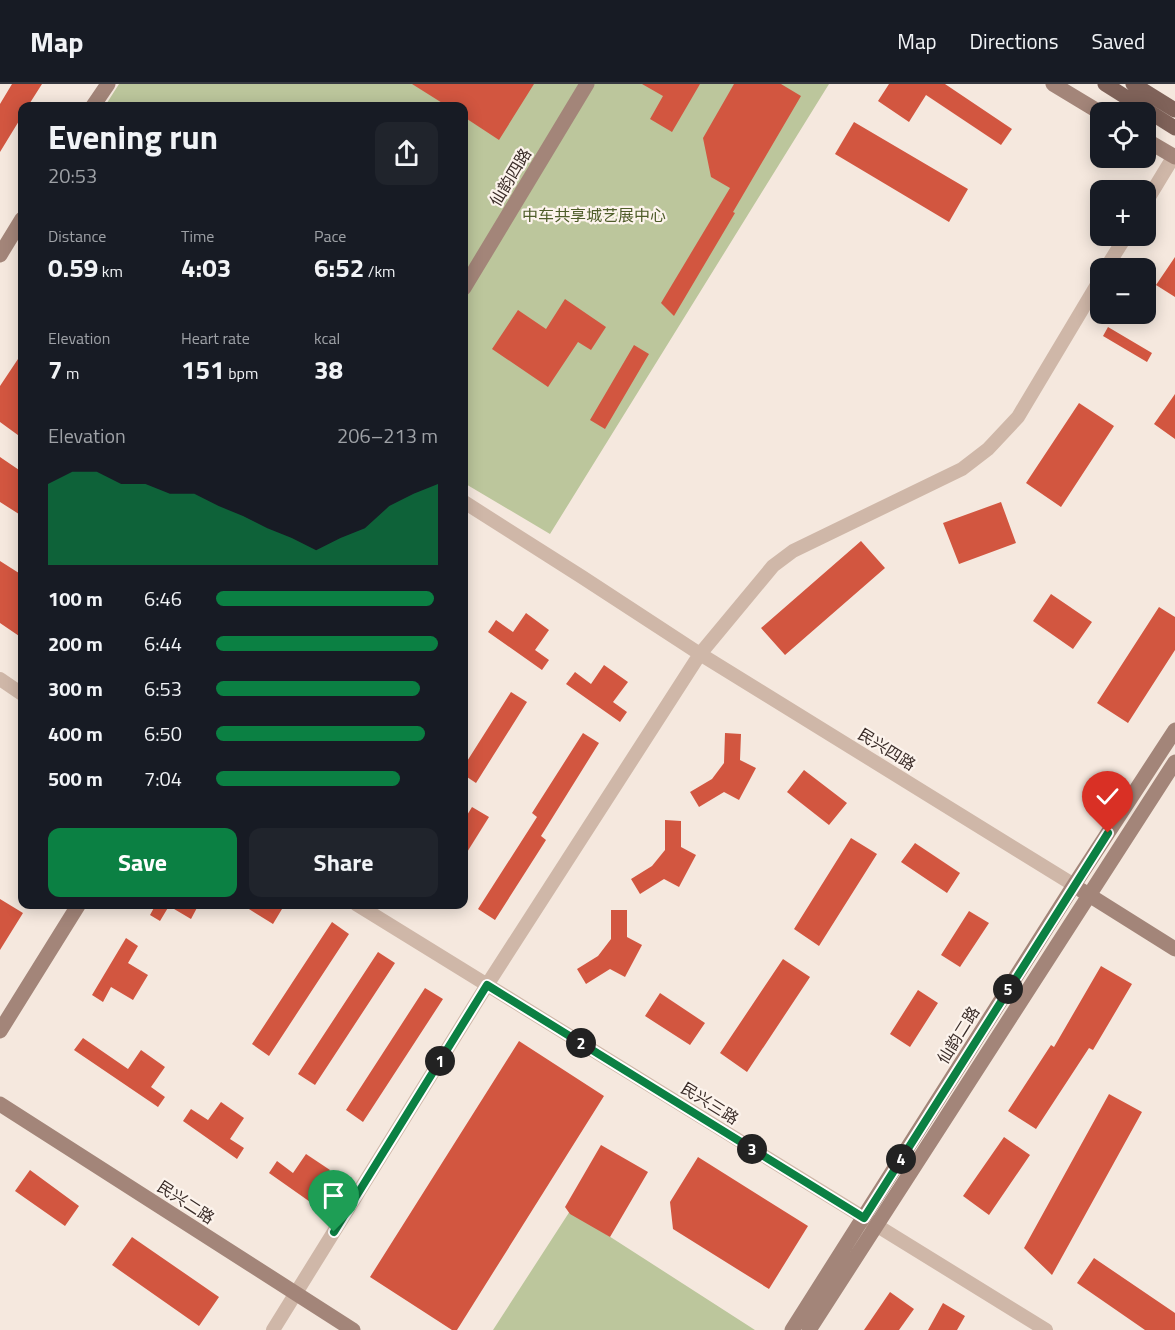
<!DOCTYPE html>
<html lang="en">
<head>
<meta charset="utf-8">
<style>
	body { margin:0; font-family:"Titillium Web","Noto Sans SC",sans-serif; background:#20242c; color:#f1f3f6; height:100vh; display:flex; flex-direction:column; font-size:22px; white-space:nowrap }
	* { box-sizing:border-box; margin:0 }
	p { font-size:20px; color:#9ea1a6 }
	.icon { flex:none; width:33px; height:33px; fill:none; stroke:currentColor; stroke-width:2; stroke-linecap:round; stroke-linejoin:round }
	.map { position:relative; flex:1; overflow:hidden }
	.drawer { position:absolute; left:18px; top:18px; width:450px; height:807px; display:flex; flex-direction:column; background:#171b24; border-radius:12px; box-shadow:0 3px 15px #0003 }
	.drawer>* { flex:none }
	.tools { position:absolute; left:1090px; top:18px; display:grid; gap:12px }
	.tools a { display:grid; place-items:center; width:66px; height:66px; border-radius:12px; background:#171b24; box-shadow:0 3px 15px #0003; font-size:30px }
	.pin { position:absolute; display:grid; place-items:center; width:51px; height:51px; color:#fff; margin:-62px -26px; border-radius:50% 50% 50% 0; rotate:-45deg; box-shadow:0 0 6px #0007 }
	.pin .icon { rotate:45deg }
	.km { position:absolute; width:30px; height:30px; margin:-15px; border-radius:50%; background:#222; color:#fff; font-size:16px; line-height:30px; text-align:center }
	.round { display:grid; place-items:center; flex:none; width:63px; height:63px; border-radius:12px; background:#20242c }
	.summary { display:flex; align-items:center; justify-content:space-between; height:102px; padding:0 30px }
	h1 { font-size:33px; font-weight:700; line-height:45px }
	.figures { display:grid; grid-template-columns:repeat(3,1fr); gap:9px; height:102px; padding:6px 30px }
	.figures div { display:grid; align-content:center }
	.figures b { font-size:26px; font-weight:700 }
	.figures small { font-size:16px; font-weight:400 }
	.figures p { font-size:16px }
	.chart { height:168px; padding:12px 30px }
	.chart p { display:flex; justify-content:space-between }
	.chart svg { width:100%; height:108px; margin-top:6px; fill:#0b8043; opacity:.7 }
	.button { display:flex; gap:12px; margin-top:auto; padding:12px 30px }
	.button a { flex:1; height:69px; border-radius:12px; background:#0b8043; color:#fff; font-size:24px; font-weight:700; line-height:69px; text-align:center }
	.button a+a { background:#20242c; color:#f1f3f6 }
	ul { padding:0 30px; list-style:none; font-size:20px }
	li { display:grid; grid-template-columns:96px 72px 1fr; align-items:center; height:45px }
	li i { height:15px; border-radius:8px; background:#0b8043 }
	header { display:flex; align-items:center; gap:36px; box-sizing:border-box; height:84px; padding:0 30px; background:#171b24; border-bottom:2px solid #363941 }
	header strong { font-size:28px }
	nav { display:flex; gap:33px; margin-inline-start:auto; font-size:21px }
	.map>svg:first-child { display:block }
	.green { fill:#bcc69c }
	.building { fill:#d25640 }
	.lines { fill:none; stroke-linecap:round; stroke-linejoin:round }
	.street { stroke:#cfb7a8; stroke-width:14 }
	.secondary { stroke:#a38579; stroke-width:15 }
	.primary { stroke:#7f6259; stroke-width:15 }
	.route-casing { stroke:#fff; stroke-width:12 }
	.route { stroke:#0b8043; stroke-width:8 }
	.labels { text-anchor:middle; stroke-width:4.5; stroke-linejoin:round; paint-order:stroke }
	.street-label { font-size:16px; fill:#3b2d29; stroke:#fcf3ec }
	.park-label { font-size:16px; fill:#4f5d2a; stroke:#fcf3ec }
</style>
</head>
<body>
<header>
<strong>Map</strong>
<nav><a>Map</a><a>Directions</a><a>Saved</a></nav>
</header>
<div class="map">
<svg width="1175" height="1246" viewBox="0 0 1175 1246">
	<rect width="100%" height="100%" fill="#f5e8de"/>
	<path class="green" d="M119,0H829L550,450L464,399V22H105Z
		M570,1127L755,1246H493Z"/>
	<path class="building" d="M12,0H42L28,22H22V32L0,68V20Z
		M412,0H534L499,56L464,33V22H447Z
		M642,0H700L672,48L650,35L663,12Z
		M734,0H781L801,12L733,128L735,129L674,232L661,219L730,104L711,93L703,54Z
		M889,0H945L1012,45L1001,61L926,11L909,38L878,17Z
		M854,38L968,105L949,138L835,70Z
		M1175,173V213L1156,201Z
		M565,215L606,243L591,266L578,258L548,303L492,265L518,226L546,245Z
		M1108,243L1152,269L1147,278L1103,252Z
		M634,261L649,270L605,345L590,336Z
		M22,269V354L0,338V302Z
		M1175,310V355L1154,340Z
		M1079,319L1114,342L1061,423L1026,399Z
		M0,373L22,388V432L0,418Z
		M1001,418L1016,459L959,480L943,439Z
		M861,457L885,484L785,571L761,544Z
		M0,477L22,491V554L0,539Z
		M1051,510L1092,538L1073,565L1033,537Z
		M1159,523L1175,533V566L1128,639L1097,619Z
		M526,529L549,546L535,566L549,576L542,586L488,548L496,536L513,548Z
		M604,581L628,598L613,618L627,628L620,638L566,600L575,588L591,600Z
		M511,608L527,618L476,699L464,691V682Z
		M583,649L599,659L541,752L546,756L495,836L478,825L537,733L532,729Z
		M725,649L741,650L740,676L756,684L739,716L724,708L699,723L690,708L712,695L724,679Z
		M804,686L847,719L829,741L787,708Z
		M472,723L489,733L464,773V736Z
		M665,736L681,737V763L696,771L679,803L664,795L640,810L631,795L652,782L665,766Z
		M851,754L877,770L819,862L794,845Z
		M915,759L960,789L947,809L901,778Z
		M0,815L23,829L0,866Z
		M156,820H199L191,835L169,822L160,837L150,831Z
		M241,820H285L273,840Z
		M611,826H627V853L642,861L625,893L610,885L586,900L577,885L598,872L611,855Z
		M969,827L989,839L960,883L941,871Z
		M332,838L349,850L269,972L252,960Z
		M126,854L138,862L128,879L148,891L133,916L111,903L103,918L92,911Z
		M378,868L395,879L315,1001L298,990Z
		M783,875L810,893L747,988L720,969Z
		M1101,882L1132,900L1093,966L1089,964L1036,1045L1008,1027L1051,961L1054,963Z
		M425,904L443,915L363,1038L346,1026Z
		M918,906L938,919L910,963L890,950Z
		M660,909L705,939L690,961L645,932Z
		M83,954L128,985L141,966L165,983L151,1003L165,1013L158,1023L74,966Z
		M519,957L604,1012L457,1246H452L370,1193Z
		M1109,1010L1142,1028L1052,1191L1024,1164Z
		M221,1018L244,1034L230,1055L244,1064L237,1075L183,1037L191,1025L208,1036Z
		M1004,1053L1030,1071L989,1131L963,1112Z
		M601,1061L648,1088L610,1153L570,1130L565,1123Z
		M306,1070L330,1086L316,1107L330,1117L323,1127L269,1089L277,1077L293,1089Z
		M698,1073L808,1142L769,1205L673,1145L670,1118Z
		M30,1086L79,1122L65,1142L15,1107Z
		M132,1153L219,1213L199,1242L112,1181Z
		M1094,1174L1175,1229V1246H1145L1077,1199Z
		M890,1208L914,1225L899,1246H864Z
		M943,1219L965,1232L957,1246H928Z"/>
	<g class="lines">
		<path class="street" d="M1146,118L1174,72
			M1106,184L1126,152
			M464,418L582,493L700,570L1074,801
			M0,595L22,610
			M356,820L1046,1246
			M273,1246L487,901L700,570L773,482L793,467L962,385L988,365L1018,333L1101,194"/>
		<path class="secondary" d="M1053,0L1101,29
			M93,22L108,0
			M1146,56L1175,73
			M0,171L22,135
			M464,204L587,0
			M1081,806L1175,865
			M0,947L79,820
			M0,1020L353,1246
			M792,1246L1074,801L1175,646
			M809,1246L1175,678"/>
		<path class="primary" d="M1105,0L1175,44
			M1133,0L1175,26"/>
	</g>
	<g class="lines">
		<defs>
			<path id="route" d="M334,1148L487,901L864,1134L1108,749"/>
		</defs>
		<use href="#route" class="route-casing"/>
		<use href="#route" class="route"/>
	</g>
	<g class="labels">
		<g class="street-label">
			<text transform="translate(510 93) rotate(-59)" y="6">仙韵四路</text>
			<text transform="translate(887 665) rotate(32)" y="6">民兴四路</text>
			<text transform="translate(958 951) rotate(-58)" y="6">仙韵二路</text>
			<text transform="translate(710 1019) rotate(32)" y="6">民兴三路</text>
			<text transform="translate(186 1118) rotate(33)" y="6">民兴二路</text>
		</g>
		<g class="park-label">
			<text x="594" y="137">中车共享城艺展中心</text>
		</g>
	</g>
</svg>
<div class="tools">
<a><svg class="icon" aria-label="locate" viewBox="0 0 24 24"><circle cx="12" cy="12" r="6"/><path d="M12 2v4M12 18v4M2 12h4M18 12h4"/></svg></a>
<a>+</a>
<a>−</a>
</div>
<div class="pin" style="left:334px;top:1148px;background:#1e9e55"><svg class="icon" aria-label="arrive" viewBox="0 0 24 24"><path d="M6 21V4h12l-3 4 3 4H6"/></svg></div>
<div class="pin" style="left:1108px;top:749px;background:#d93025"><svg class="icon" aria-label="check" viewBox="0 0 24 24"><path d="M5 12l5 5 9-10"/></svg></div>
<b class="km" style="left:440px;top:977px">1</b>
<b class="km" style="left:581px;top:959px">2</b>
<b class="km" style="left:752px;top:1065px">3</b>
<b class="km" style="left:901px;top:1075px">4</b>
<b class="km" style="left:1008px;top:905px">5</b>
<section class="drawer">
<div class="summary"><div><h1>Evening run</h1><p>20:53</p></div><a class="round"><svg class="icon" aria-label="share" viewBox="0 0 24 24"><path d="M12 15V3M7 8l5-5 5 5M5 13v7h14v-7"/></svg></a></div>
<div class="figures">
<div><p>Distance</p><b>0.59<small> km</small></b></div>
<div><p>Time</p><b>4:03</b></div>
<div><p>Pace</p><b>6:52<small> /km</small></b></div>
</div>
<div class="figures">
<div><p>Elevation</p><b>7<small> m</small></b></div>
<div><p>Heart rate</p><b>151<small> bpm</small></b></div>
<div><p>kcal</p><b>38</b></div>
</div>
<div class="chart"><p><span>Elevation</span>206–213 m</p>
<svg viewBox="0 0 160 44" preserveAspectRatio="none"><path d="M0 44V11L10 6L20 6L30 11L40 11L50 15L60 15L70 20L80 24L90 29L100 33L110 38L120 33L130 29L140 20L150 15L160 11V44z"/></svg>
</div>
<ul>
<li><b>100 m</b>6:46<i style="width:98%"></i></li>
<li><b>200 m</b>6:44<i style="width:100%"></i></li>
<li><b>300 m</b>6:53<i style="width:92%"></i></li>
<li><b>400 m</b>6:50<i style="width:94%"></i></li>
<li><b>500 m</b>7:04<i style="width:83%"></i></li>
</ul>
<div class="button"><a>Save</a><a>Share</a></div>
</section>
</div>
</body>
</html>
